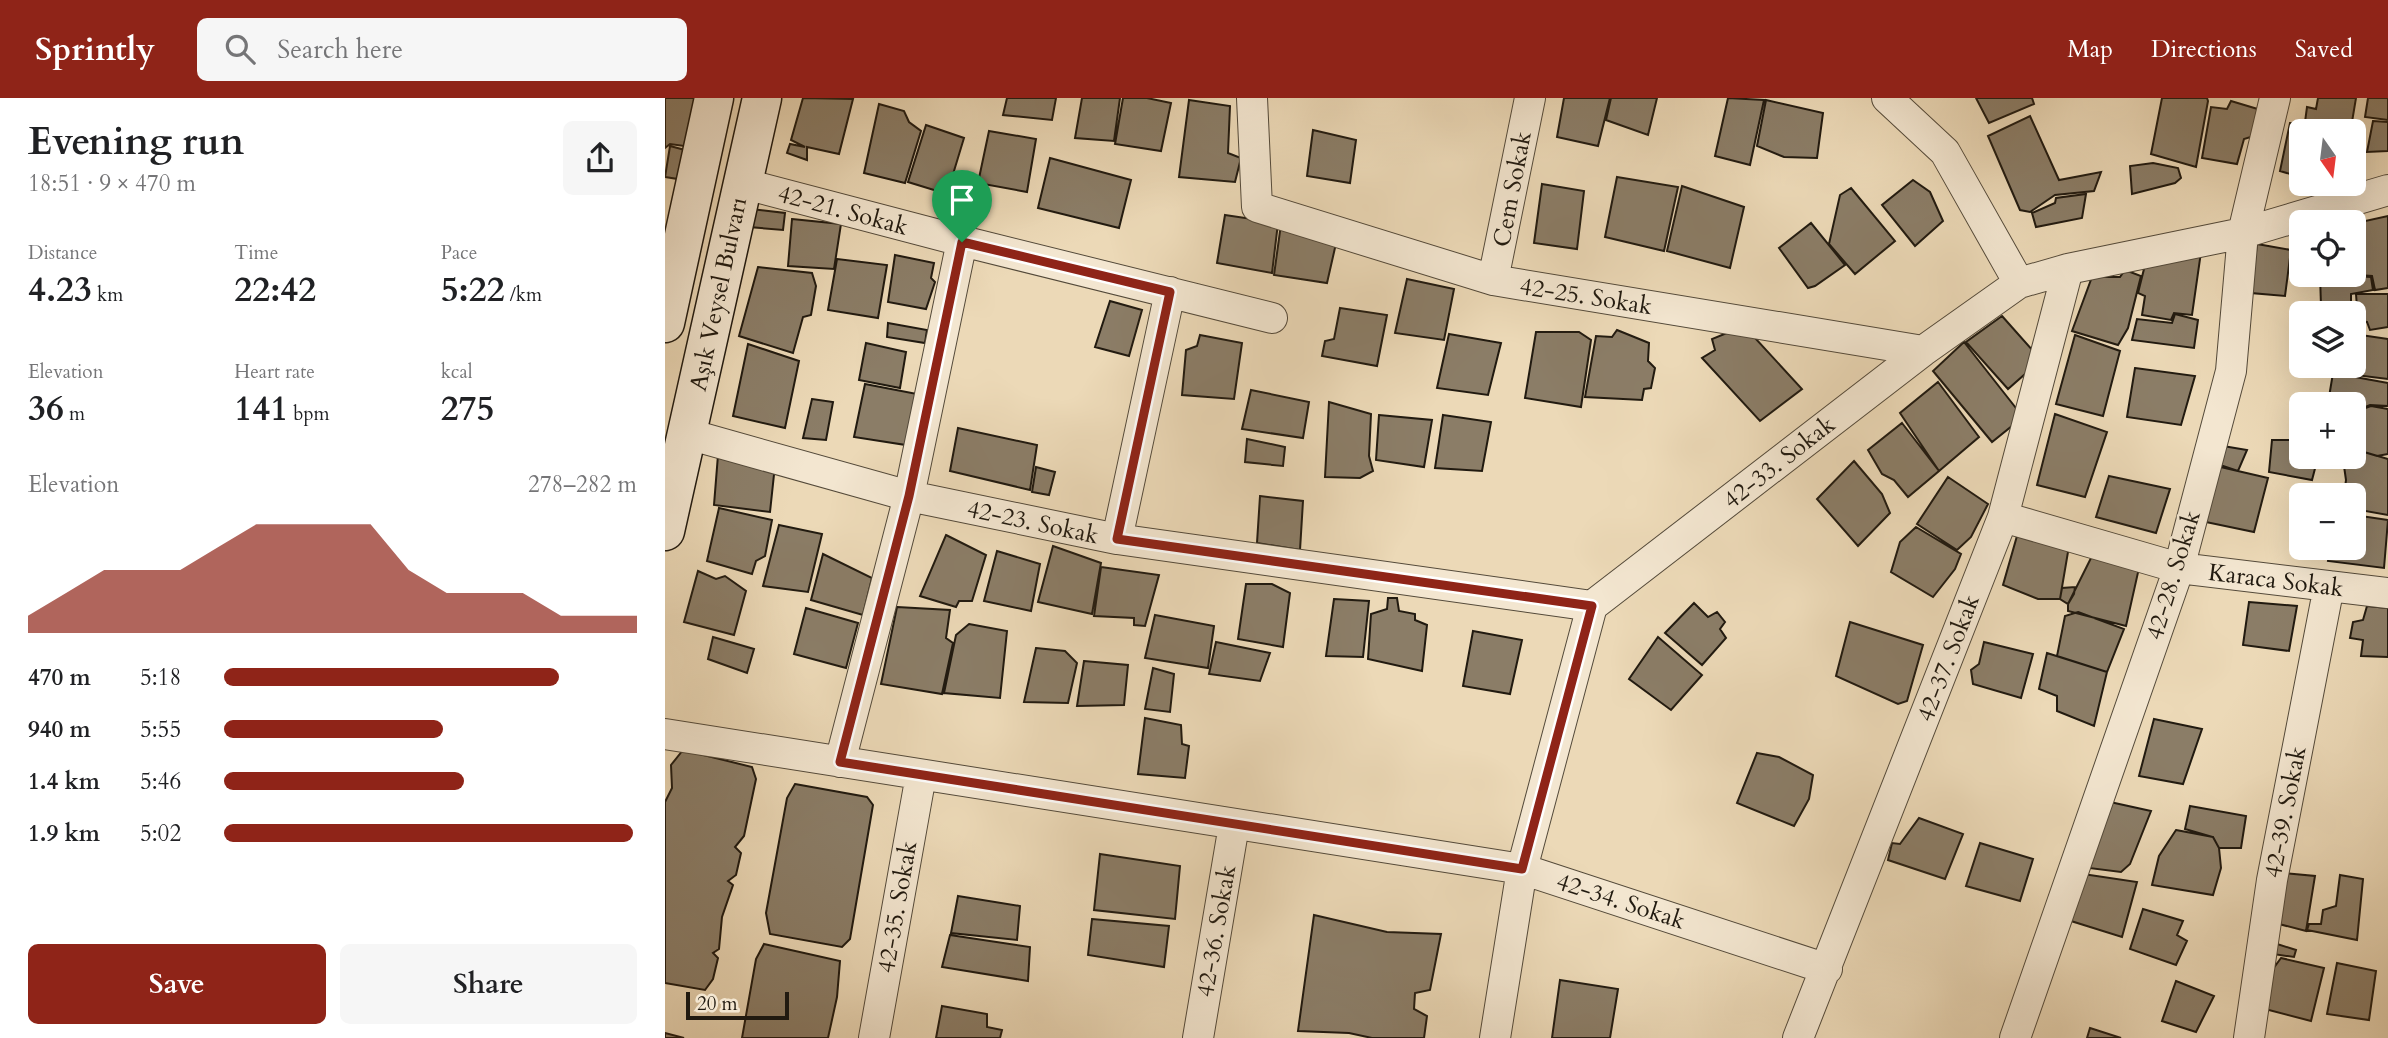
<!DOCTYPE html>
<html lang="en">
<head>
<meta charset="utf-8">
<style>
	body { margin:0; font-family:Cardo,serif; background:#f6f6f6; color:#202124; height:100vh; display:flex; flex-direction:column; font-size:26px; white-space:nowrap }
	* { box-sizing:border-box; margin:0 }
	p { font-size:23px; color:#757577 }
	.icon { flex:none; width:38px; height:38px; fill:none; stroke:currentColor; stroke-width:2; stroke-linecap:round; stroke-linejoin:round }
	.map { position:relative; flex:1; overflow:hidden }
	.side { display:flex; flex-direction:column; background:#fff; width:665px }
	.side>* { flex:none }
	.needle { width:46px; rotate:166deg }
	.buttons { position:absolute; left:1624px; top:21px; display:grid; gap:14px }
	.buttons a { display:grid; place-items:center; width:77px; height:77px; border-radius:10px; background:#fff; box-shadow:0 7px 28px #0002; font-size:35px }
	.scale { position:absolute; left:21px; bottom:18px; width:103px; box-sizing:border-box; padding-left:7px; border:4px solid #211a10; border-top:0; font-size:19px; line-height:24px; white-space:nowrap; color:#211a10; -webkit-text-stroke:5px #f3e6d0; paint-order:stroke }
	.pin { position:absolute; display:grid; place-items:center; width:60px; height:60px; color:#fff; margin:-72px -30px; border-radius:50% 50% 50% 0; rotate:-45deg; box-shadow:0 0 7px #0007 }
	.pin .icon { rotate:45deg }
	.round { display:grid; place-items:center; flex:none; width:74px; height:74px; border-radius:10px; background:#f6f6f6 }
	.summary { display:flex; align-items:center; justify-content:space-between; height:119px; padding:0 28px }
	h1 { font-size:38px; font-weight:700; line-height:52px }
	.stats { display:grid; grid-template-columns:repeat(3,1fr); gap:10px; height:119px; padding:7px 28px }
	.stats div { display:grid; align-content:center }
	.stats b { font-size:35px; font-weight:700 }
	.stats small { font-size:19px; font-weight:400 }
	.stats p { font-size:19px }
	.chart { height:196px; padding:14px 28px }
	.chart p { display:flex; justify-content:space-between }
	.chart svg { width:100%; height:126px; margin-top:7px; fill:#8f2418; opacity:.7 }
	.primary-button { display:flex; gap:14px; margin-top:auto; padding:14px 28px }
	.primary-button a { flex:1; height:80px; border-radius:10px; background:#8f2418; color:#fff; font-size:28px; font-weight:700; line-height:80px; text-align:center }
	.primary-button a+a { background:#f6f6f6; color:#202124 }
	ul { padding:0 28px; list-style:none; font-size:23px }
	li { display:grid; grid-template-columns:112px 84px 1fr; align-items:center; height:52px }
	li i { height:18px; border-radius:9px; background:#8f2418 }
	header { display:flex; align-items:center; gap:42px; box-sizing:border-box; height:98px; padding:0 35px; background:#8f2418; color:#fff }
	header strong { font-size:33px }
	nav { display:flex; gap:38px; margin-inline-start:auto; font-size:24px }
	.search { width:490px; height:63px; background:#f6f6f6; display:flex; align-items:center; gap:18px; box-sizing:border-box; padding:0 24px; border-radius:10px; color:#757577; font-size:26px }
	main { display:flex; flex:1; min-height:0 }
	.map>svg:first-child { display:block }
	.building { fill:#8b7d67; stroke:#211a10; stroke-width:2 }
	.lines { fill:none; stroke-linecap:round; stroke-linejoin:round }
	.minor-casing { stroke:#544a3a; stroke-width:32 }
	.secondary-casing { stroke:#211a10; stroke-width:41 }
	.minor { stroke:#f3e6d0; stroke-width:30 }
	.secondary { stroke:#f3e6d0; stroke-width:38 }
	.route-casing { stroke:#fff; stroke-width:14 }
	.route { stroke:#8f2418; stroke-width:9 }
	.labels { text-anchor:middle; stroke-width:5; stroke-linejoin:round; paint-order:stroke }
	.street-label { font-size:24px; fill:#211a10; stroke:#f3e6d0 }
</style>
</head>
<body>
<header>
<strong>Sprintly</strong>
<div class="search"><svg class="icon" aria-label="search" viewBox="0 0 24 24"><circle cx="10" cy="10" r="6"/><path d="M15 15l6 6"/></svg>Search here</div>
<nav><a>Map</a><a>Directions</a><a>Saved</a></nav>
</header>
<main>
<section class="side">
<div class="summary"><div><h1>Evening run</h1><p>18:51 · 9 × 470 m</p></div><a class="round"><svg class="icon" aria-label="share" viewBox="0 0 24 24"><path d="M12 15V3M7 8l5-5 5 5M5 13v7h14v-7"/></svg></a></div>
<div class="stats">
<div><p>Distance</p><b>4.23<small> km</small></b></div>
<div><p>Time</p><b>22:42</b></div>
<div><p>Pace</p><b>5:22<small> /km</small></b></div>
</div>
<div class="stats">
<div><p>Elevation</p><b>36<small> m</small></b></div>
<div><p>Heart rate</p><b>141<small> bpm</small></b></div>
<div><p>kcal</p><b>275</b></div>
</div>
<div class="chart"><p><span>Elevation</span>278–282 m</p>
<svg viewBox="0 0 160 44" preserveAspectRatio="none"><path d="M0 44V38L10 30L20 22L30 22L40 22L50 14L60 6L70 6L80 6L90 6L100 22L110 30L120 30L130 30L140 38L150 38L160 38V44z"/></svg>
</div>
<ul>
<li><b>470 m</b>5:18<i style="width:81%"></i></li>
<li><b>940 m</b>5:55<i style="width:53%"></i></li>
<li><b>1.4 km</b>5:46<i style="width:58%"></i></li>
<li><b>1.9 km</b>5:02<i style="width:99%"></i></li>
</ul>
<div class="primary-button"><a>Save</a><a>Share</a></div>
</section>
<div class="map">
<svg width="1723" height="940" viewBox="0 0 1723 940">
	<rect width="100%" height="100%" fill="#ecd9b7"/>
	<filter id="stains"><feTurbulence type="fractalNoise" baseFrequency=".00286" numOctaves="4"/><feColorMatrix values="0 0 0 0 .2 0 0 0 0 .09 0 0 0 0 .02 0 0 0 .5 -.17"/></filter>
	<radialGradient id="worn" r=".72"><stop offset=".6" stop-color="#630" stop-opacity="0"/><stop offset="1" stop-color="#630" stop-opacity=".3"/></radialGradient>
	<path class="building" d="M0,0H33L19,48L5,46L0,50Z
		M138,0L188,1L174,56L142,49V62L122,55L125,46L140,49L126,42Z
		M342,0H391L387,22L338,17Z
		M417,0H455L449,43L410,40Z
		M458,0H482L506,5L496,53L450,46Z
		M899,0H945L933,48L892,39Z
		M946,0H992L983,37L941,22Z
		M1063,0L1099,2L1085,67L1050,58Z
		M1311,0H1367L1369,6L1324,25Z
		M1497,0H1542L1543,3L1531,69L1486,56Z
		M1653,0H1691L1687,24H1640L1642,9L1651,11Z
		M1703,0H1723V22L1700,19Z
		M524,2L565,8L563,55L576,60L570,84L514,79Z
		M1101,2L1158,15L1152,60L1119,59L1092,48Z
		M1566,3L1596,12L1592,37L1579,41L1572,66L1537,60L1546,9L1562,11Z
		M214,6L239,13L244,24L256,33L240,85L199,75Z
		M1365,18L1394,82L1436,74L1429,93L1390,97L1365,114L1355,112L1323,38Z
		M1708,23L1723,24V53L1702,54Z
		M1625,25L1679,30V33H1636L1635,79L1615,73Z
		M261,27L299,40L282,96L243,84Z
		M648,32L691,42L685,85L642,78Z
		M324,33L371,41L362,94L313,85Z
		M5,48L20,52L13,81L0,79Z
		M385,60L466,82L454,130L373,110Z
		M1488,65L1513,70L1516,80L1510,85L1467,96L1465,68Z
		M952,79L1013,89L999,153L940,139Z
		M1248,82L1265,94L1278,123L1250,148L1217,107Z
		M877,86L919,93L912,151L869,145Z
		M1017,88L1079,109L1065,170L1002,153Z
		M1186,90L1230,143L1190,176L1164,146L1175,97Z
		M1421,96L1417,120L1371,129L1367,115L1390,105L1391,100Z
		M86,111L120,115L118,132L84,129Z
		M560,117L613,125L607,175L552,165Z
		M1723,118V190L1710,192L1707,178L1692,177L1691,125Z
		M127,121L176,126L169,171L123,168Z
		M1146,125L1180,167L1150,188L1143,190L1114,150Z
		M616,126L672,141L662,185L609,177Z
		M1689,134L1690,178L1706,179L1708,192L1686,196V209L1656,208L1655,177H1689Z
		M1592,146L1626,152L1620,198L1586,195Z
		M1536,154L1527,217L1509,215L1506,222L1477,217L1480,198L1473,195L1481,163Z
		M230,157L269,165L266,180L270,184L261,211L223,204Z
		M172,161L222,167L213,220L163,212Z
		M93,169L147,175L151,188L146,217L138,219L128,255L74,238Z
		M1460,172L1476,178L1463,230L1453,247L1407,233L1427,179H1455Z
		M742,181L789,191L779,242L730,235Z
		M1691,196H1723V229L1705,232L1702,224L1693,223Z
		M445,203L477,212L464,258L430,249Z
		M675,210L722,217L712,268L657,258L660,243L669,241Z
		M1510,216L1533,222L1529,250L1467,242L1472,221L1507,225Z
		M1337,218L1376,262L1343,291L1301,244Z
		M223,225L262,232L260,245L222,239Z
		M1079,228L1137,291L1095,323L1037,260L1050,252L1047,241Z
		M952,232L984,245L983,263L990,270L986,290L979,291L977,302L920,299L931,238L947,239Z
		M871,234H914L926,242L916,309L860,300Z
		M784,236L836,245L823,297L772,290Z
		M1689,236L1723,241V281L1666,274L1667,268H1689Z
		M535,237L577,245L569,301L517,297L521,252L532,248Z
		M1410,237L1455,253L1438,318L1391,306Z
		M1299,244L1358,319L1327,344L1268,273Z
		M201,245L241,254L235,290L194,282Z
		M83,246L134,263L120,330L68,318Z
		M1470,270L1530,278L1516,327L1462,319Z
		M1668,275L1723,285V308L1705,307L1691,313H1689V306L1663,305Z
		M1273,284L1314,339L1274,373L1235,315Z
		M200,286L252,296L241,347L189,339Z
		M586,292L644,304L638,340L577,331Z
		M147,301L168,304L161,342L138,340Z
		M664,304L706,316L704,358L708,373L695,380L660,379Z
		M1706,308L1723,311V356L1712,358L1689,351V314Z
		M1390,316L1442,334L1420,399L1372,387Z
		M714,317L767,322L759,369L711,362Z
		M778,317L826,324L817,373L770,370Z
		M1237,325L1274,373L1243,399L1229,382L1217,376L1203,352Z
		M293,330L372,347L365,392L285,373Z
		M582,341L620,349L618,368L580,364Z
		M1607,342H1636V359H1653L1647,382L1604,374Z
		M1552,347L1582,352L1573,373L1549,365Z
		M1689,351L1723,361V417L1689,411V397H1679L1681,382L1678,361L1680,359H1689Z
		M53,357L110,367L105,414L49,407Z
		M1189,363L1217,396L1225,415L1193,448L1152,401Z
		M1547,367L1603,380L1589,434L1536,423Z
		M371,369L390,374L384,397L367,394Z
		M1444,378L1505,391L1491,435L1431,419Z
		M1283,379L1323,406L1306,439L1292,452L1252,426Z
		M595,398L638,403L635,452L592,445Z
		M54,410L107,422L100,458L91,463L87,476L42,463Z
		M1689,417L1723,422L1719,470L1663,463L1665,450H1689Z
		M114,427L157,436L143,494L98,488Z
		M1251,429L1296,456L1290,471L1268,499L1226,474L1235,444Z
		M281,437L321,457L307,503H294L291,509L255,498Z
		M1352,438L1404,448L1395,501H1373L1338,487Z
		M388,448L436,465L427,516L373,504Z
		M332,453L375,466L366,513L319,503Z
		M1429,454L1474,470L1461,528L1403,513V506Z
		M158,456L207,480L198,517L146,502Z
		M436,469L494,477L480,528L469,527V520L429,518Z
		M33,473L51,481L60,478L81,493L69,537L19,524Z
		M581,486H607L625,495L618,549L573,541Z
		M1410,489L1409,496L1403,506L1395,501L1397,490Z
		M723,500H732L734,513L750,516V522L762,527L757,573L703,561L706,516L722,511Z
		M669,501L704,503L698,559L661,558Z
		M1584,504L1632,508L1624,553L1578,547Z
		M1029,505L1043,519L1052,514L1060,524L1055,531L1061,540L1037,567L1000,535Z
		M1702,508L1723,510V559L1696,558L1698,542L1685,540L1688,524L1698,522Z
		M232,509L285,512L281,540L288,545L277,596L216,586Z
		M141,510L193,525L181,570L129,556Z
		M1413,514L1459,531L1442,574L1392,558L1400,518Z
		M490,517L549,528L543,570L480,560Z
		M1185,524L1258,547L1242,603L1233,606L1171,578Z
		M304,526L342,533L335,600L279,595L291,537Z
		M808,533L857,542L845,596L798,588Z
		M48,539L89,551L82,575L43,561Z
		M993,539L1037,577L1006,612L964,581Z
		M551,544L605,555L595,583L544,576Z
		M1319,544L1368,556L1356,600L1308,586L1306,572L1314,566Z
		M371,550L400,553L412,565L403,605L359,604Z
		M1382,555L1442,574L1429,628L1392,613V598L1374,591Z
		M419,563L463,567L459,607L412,608Z
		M488,570L509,576L505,614L480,611Z
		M480,620L516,627L517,646L524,648L520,680L473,676Z
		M1489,621L1537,631L1518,686L1474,678Z
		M18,652L87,669L91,681L79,738L70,749L76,755L71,777L63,783L68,787L57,819L54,851L48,855L53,860L48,881L40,892L0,885V704L7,690L6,667Z
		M1092,655L1114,659L1148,677L1144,701L1129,728L1072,705Z
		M130,686L202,699L208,707L185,841L177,849L105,836L101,815L122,700Z
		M1436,702L1486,713L1465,766L1456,774L1416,769Z
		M1525,708L1581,718L1576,750H1554L1548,739L1520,731Z
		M1254,720L1298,736L1280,781L1223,762L1227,745L1235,746Z
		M1511,732L1548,739L1554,750L1556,770L1548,797L1487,787L1494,758Z
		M1315,745L1368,761L1355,803L1301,788Z
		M435,756L515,768L510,821L429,812Z
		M1619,775L1650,778L1641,833L1610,825Z
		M1418,776L1472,784L1457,839L1406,823Z
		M1675,777L1698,781L1692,842L1642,832L1644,826H1656L1658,812L1671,808Z
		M293,798L355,808L352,842L286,835Z
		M1478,811L1518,823L1512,837L1522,843L1511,867L1465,851Z
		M649,817L722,834L776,836L765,892L750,895L749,911L762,918L759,940H707L684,935L633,933Z
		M427,821L504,828L499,869L423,857Z
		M285,837L365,849L363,883L277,869Z
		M1609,845L1631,852L1629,859L1608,856Z
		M99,846L175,863L172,899L163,940H77L91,861Z
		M1616,860L1659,870L1646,923L1600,911L1605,875Z
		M1672,865L1711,873L1704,922L1662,916Z
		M895,882L953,891L945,940H887Z
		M1511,883L1549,898L1531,934L1497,923Z
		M277,908L322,916V929L337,932L335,940H271Z
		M1425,930L1456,940H1422Z
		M0,935L19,940H0Z"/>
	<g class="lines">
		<defs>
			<path id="minor" d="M587,0L592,109L828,182L1258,253
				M1222,0L1280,54L1354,185
				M76,85L297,143L607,220
				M828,182L865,0
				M23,336L244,398L452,441L927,508
				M1338,419L1514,470L1723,495
				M452,441L505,194
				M0,636L857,771L1162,871
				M175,664L244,398L297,143
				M209,940L256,677
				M533,940L569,727
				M830,940L857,771L927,508L1258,253L1354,185L1403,171L1578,135L1723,92
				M1133,940L1338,419L1403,171
				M1350,940L1514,470L1566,273L1578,135L1610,0
				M1584,940L1607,782L1664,488"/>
			<path id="secondary" d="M0,225L49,0
				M0,433L97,0"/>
		</defs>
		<use href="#minor" class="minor-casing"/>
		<use href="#secondary" class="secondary-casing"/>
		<use href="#minor" class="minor"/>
		<use href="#secondary" class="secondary"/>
	</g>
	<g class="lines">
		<defs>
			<path id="route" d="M297,144L505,194L452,441L927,508L857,771L175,664L244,398Z"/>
		</defs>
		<use href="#route" class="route-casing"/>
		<use href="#route" class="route"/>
	</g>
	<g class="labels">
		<g class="street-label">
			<text transform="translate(847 91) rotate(-79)" y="8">Cem Sokak</text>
			<text transform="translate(178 112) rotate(15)" y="8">42-21. Sokak</text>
			<text transform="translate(53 196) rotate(-78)" y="8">Aşık Veysel Bulvarı</text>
			<text transform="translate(921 198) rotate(9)" y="8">42-25. Sokak</text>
			<text transform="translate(1114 364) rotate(-38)" y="8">42-33. Sokak</text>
			<text transform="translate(368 424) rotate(12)" y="8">42-23. Sokak</text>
			<text transform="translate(1508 477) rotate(-73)" y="8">42-28. Sokak</text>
			<text transform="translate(1611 482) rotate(7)" y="8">Karaca Sokak</text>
			<text transform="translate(1283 560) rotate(-69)" y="8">42-37. Sokak</text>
			<text transform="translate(1620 714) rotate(-79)" y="8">42-39. Sokak</text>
			<text transform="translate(956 803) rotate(18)" y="8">42-34. Sokak</text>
			<text transform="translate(232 809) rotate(-80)" y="8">42-35. Sokak</text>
			<text transform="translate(551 833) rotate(-80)" y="8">42-36. Sokak</text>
		</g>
	</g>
	<rect width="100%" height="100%" filter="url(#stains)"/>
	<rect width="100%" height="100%" fill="url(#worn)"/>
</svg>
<div class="buttons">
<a><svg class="needle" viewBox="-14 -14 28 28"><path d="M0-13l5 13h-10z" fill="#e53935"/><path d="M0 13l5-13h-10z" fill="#757577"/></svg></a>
<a><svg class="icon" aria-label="locate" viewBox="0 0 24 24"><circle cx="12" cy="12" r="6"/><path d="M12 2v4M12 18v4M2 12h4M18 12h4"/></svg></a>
<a><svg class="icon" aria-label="layers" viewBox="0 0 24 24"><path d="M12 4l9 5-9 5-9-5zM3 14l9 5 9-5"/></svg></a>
<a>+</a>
<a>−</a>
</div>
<div class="scale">20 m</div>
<div class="pin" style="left:297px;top:144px;background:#1e9e55"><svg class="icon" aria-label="arrive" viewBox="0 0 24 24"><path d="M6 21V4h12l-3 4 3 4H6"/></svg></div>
</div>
</main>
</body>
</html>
